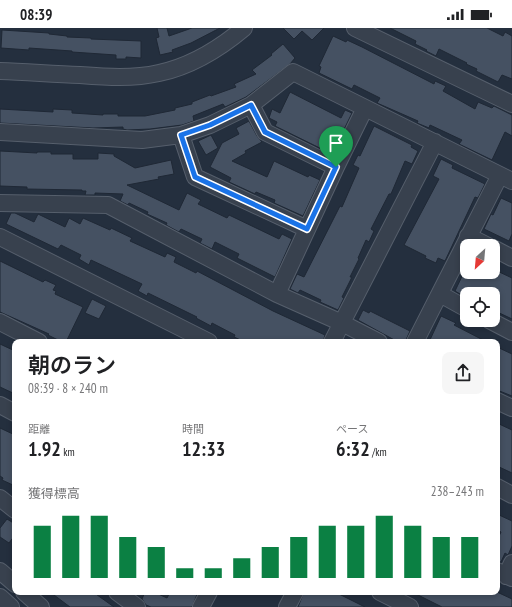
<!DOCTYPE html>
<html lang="ja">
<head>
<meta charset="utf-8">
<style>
	body { margin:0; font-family:"PT Sans Narrow","Noto Sans JP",sans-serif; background:#f6f6f6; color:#202124; height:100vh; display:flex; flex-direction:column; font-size:15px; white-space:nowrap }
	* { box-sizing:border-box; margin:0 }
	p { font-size:13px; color:#757577 }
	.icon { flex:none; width:22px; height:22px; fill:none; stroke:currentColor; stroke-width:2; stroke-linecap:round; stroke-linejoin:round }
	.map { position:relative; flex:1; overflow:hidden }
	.details { position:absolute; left:12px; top:311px; width:488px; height:256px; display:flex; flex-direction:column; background:#fff; border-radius:8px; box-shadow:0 2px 6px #0003 }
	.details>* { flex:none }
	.needle { width:26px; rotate:206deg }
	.buttons { position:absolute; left:460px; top:211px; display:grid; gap:8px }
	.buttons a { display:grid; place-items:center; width:40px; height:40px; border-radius:8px; background:#fff; box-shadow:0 2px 6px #0003; font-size:20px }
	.pin { position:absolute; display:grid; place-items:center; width:34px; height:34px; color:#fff; margin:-41px -17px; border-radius:50% 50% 50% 0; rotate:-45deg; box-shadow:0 0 4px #0007 }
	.pin .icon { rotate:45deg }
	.round { display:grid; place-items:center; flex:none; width:42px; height:42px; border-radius:8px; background:#f6f6f6 }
	.overview { display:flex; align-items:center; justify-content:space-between; height:68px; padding:0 16px }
	h1 { font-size:22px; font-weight:600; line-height:30px }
	.metrics { display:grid; grid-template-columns:repeat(3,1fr); gap:6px; height:68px; padding:4px 16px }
	.metrics div { display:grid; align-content:center }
	.metrics b { font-size:20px; font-weight:600 }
	.metrics small { font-size:11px; font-weight:400 }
	.metrics p { font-size:11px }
	.chart { height:112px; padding:8px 16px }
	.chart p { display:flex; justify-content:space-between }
	.chart svg { width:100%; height:72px; margin-top:4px; stroke:#0b8043; stroke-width:6 }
	.status { display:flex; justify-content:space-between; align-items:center; height:28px; padding:0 20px; background:#fff; direction:ltr }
	.status svg { height:11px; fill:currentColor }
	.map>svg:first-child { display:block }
	.building { fill:#455162; stroke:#1f2835 }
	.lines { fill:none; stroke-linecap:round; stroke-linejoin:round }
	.minor-casing { stroke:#565f6c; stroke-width:18 }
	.minor { stroke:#38414e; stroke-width:16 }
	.route-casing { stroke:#fff; stroke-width:8 }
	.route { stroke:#1a73e8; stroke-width:5 }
</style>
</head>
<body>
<div class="status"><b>08:39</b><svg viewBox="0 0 49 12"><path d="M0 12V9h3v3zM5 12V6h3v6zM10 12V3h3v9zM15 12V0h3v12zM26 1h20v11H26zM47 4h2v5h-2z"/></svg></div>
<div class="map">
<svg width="512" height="579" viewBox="0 0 512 579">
	<rect width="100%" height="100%" fill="#242f3e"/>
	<path class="building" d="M157,0H167L169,8L192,0H220L191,15L172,22L173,24L160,27L156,10L159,9Z
		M283,0H324L312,12L302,3L294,11Z
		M390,0H487L503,8L505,4L512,8V51L502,47L498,54L476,43L477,41L466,36L467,35L439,21L436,28L426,23L427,22L415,16L416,13Z
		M2,2L49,5V6L67,8V9L91,10V11L141,13V30L126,29V31H116V27L72,24V23L29,20V22L1,20Z
		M333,8L346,14L347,12L362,19L434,56L435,53L446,58L443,63L475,81L478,74L492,80L494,78L512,87V108L505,104L492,132L459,116L462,112L430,97L429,100L417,95L418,93L377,75L380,70L354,57L352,61L319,45L321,39L319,38Z
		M283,16L295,30L290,36L246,69L225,79L223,76L193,88L194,93L182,97L150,101L127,102L123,101V99L93,100L0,95V81L53,84V81L72,82V85L103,87V86H118V88H145L175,82V80L192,76V74L210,67L211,68L236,59L234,56L256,46L252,42L272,27L271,26Z
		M290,64L341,90L345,82L352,85L332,126L275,98L277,94L269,90L272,81L280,85Z
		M249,93L257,108L262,114L245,123L246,125L232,133L267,149L274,133L308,149L309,147L320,152L303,188L274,175L275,172L256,164L255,166L229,154L231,150L210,139L222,115L239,106L236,100Z
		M374,98L412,117L411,119L418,123L412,136L405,133L391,166H389L371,201L374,203L369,214L366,212L358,230L359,231L350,249H352L342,269L344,270L338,282L320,274L321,272L300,262L298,265L290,261L297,246L304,249L340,178L342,179L359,140L353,137L358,127L360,128Z
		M211,107L218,120L206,127L198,113Z
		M0,123L37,125V124H51V126H73V131H98V125L114,126V128L135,140L171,132L174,146L158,149L159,151L127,157L179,182L187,165L201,172L198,176L227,190L229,187L279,211L282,206L292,211L275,249L237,230L239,226L215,214L212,221L200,215L202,211L181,201L179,204L166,197L167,195L147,186L148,184L129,175L128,177L120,173L123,166L95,165V167H85L86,163H82V162L27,161V159L0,158Z
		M441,131L453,137L452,140L485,156L478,170L475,169L445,233L438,230L436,235L425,230L426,228L404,217L439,151L433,148Z
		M501,170L512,175V206L509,213L484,201L491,186L493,187Z
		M11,185H15L34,194L38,186L65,199L69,190L80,196L83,190L110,202L111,200L132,210L130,213L165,229L167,225L176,229L174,234L196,245L197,243L273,283L325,307L323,314H245L234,309L235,307L212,295L211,298L196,290L197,289L148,265L147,268L138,263L142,256L91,232L89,237L79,231L81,227L61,217L58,221L6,196Z
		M0,233L43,254L45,252L56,257L53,262L56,263L55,266L83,279L66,314H62L48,307L49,306L0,284Z
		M493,241L512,250V291L493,282V266H467V270L455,263L464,244H493Z
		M92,271L106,278L99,291L85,285Z
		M363,282L369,285L370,283L410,303L405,314H398L358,292Z
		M441,288L456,295L454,297L487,314H429Z
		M0,316L15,323V366L0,359Z
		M497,319L512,326V368L497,362Z
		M497,395L512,402V445L497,438Z
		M0,400L15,407V458L2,452L3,450L0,448Z
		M497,486L512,493V518L508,527L505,525L501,534H497V512L501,504L497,502Z
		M7,491L15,496V507L9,515L0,509V500Z
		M50,564H93L114,579H70Z
		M145,564H154L167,570L170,564H198L192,579H151L146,577L142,571Z
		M304,564H335L365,579H298Z
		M412,564H497L512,571V579H442Z"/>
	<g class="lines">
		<defs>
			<path id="minor" d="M355,0L512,76
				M0,43C27,44 53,46 80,47C106,49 133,51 159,45C192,38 219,21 244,0
				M251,77L265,104L336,139
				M0,104L142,112L181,107L210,97L251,77L293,44L512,153
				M181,107L195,149L307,201
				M0,175L108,177L277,266L342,295L379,314
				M468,208L488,218
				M0,209L209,314
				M493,220L512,230
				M277,266L336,139L365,80
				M440,266L467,281
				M489,292L512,304
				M0,294L39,314
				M332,314L435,114
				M415,314L500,147
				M497,373L512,380
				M0,377L15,385
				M497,459L512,467
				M0,470L15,482
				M0,543L15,556
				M497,543L512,550
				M506,548L512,535
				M24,564L41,579
				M117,564L137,579
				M380,564L410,579
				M0,569L11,579
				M201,579L209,564
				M287,579L295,564"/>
		</defs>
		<use href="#minor" class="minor-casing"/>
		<use href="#minor" class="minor"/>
	</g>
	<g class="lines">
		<defs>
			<path id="route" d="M251,77L265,104L336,139L307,201L195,149L181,107L210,97Z"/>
		</defs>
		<use href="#route" class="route-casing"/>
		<use href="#route" class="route"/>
	</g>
</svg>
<div class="buttons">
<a><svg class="needle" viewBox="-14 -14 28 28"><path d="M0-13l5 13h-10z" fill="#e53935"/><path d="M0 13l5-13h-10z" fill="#757577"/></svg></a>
<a><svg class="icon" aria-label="locate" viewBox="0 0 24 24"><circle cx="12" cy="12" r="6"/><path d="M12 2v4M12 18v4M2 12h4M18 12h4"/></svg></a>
</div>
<div class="pin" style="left:336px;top:139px;background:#1e9e55"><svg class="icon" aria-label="arrive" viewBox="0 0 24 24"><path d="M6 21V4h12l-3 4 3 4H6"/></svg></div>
<section class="details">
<div class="overview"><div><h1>朝のラン</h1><p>08:39 · 8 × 240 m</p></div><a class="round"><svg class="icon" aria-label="share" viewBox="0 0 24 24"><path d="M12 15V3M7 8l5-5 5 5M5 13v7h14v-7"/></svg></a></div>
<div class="metrics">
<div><p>距離</p><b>1.92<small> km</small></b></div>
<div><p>時間</p><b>12:33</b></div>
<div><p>ペース</p><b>6:32<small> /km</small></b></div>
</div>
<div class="chart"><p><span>獲得標高</span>238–243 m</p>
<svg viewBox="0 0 160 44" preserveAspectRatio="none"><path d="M5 44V12M15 44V6M25 44V6M35 44V19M45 44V25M55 44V38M65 44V38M75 44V32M85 44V25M95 44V19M105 44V12M115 44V12M125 44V6M135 44V12M145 44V19M155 44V19"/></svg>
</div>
</section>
</div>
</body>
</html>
